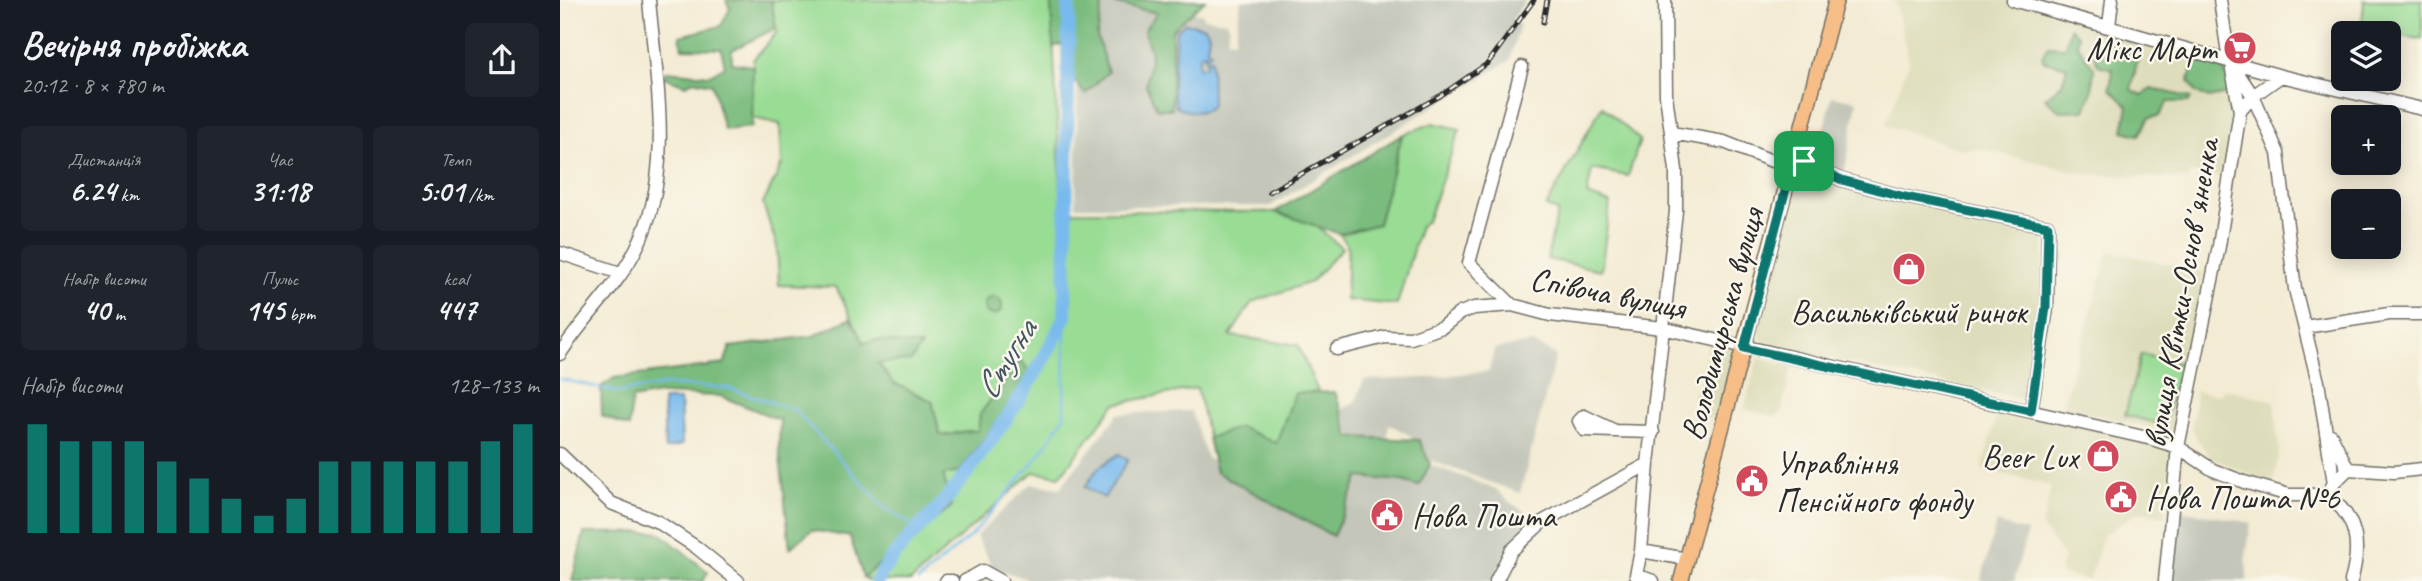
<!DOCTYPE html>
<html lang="uk">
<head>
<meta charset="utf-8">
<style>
	body { margin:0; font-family:Caveat,sans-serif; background:#20242c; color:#f1f3f6; height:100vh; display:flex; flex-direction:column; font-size:26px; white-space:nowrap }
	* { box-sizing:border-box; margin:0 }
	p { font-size:23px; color:#9ea1a6 }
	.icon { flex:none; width:38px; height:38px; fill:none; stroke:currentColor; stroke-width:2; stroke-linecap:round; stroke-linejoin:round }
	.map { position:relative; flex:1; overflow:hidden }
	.drawer { display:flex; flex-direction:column; background:#171b24; width:560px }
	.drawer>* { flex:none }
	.buttons { position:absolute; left:1771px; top:21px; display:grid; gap:14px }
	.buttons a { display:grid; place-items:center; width:70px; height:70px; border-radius:10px; background:#171b24; box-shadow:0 4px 18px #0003; font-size:35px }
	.pin { position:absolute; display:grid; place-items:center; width:60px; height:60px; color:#fff; margin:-30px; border-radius:14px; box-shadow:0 4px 10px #0006 }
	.round { display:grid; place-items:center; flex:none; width:74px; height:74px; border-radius:10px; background:#20242c }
	.overview { display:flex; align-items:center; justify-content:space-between; height:119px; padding:0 21px }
	h1 { font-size:38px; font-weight:600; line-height:52px }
	.metrics { display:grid; grid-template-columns:repeat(3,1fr); gap:10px; height:119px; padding:7px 21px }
	.metrics div { display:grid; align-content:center; border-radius:10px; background:#20242c; text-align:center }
	.metrics b { font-size:30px; font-weight:600 }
	.metrics small { font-size:19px; font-weight:400 }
	.metrics p { font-size:19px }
	.chart { height:196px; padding:14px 21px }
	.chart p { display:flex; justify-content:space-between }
	.chart svg { width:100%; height:126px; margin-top:7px; stroke:#0f766e; stroke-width:6 }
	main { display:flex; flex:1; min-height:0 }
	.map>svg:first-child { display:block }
	.built { fill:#deddbb }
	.industrial { fill:#c3c6b9 }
	.green { fill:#99dc94; stroke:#628460; stroke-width:2 }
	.forest { fill:#7abc7e; stroke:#527454; stroke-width:2 }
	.water { fill:#78baed; stroke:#52728c; stroke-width:2 }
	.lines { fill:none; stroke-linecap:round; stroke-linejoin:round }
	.stream { stroke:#78baed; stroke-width:2.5 }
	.river { stroke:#78baed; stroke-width:14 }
	.minor-casing { stroke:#716e66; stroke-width:15 }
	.major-casing { stroke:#716e66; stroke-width:17 }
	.minor { stroke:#fff; stroke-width:12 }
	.major { stroke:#f6be86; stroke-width:14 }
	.rail-casing { stroke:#2b2b2b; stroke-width:5 }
	.rail { stroke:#fbf7ec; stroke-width:2.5; stroke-dasharray:8; stroke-linecap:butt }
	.route-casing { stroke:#fff; stroke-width:14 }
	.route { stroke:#0f766e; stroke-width:9 }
	.labels { text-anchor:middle; stroke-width:5; stroke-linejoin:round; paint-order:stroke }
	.poi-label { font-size:33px; fill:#2b2b2b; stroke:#fbf7ec; text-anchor:start }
	.street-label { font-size:33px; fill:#2b2b2b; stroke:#fbf7ec }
	.water-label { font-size:35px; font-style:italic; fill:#425665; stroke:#fbf7ec }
</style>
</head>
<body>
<main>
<section class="drawer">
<div class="overview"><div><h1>Вечірня пробіжка</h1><p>20:12 · 8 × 780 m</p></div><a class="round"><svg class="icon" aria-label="share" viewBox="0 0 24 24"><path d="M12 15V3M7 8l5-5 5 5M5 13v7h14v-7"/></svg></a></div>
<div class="metrics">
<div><p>Дистанція</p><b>6.24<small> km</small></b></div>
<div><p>Час</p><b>31:18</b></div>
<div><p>Темп</p><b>5:01<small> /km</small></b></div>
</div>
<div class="metrics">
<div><p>Набір висоти</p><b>40<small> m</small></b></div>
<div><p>Пульс</p><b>145<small> bpm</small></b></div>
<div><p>kcal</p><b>447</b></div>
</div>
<div class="chart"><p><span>Набір висоти</span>128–133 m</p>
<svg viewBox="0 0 160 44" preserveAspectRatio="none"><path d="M5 44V6M15 44V12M25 44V12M35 44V12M45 44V19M55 44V25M65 44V32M75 44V38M85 44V32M95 44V19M105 44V19M115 44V19M125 44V19M135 44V19M145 44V12M155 44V6"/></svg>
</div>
</section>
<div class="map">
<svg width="1862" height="581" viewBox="0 0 1862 581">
	<rect width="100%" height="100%" fill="#fbf7ec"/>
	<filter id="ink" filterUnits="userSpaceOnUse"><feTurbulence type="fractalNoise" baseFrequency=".0143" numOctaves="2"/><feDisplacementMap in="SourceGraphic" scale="14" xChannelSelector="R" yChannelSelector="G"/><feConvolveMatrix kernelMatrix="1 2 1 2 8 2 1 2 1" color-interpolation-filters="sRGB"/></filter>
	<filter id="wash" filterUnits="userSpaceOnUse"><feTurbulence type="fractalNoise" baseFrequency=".00686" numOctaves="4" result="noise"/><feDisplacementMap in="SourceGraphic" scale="28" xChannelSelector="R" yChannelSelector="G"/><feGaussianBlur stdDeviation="1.57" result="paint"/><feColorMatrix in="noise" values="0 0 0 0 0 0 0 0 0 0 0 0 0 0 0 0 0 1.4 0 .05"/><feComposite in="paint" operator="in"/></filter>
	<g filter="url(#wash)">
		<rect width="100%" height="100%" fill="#f3ebd3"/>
		<path class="built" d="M1335,0H1453L1669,60L1679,97L1671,177L1629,173V179L1526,174L1423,149H1400L1326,125L1349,62Z
			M1239,169L1351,203L1484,233L1485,304L1471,401L1204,345L1197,330Z
			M1549,251L1643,272L1615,430L1607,432L1502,407Z
			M1149,341L1184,348L1163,421L1136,416L1137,402L1133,401L1134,390L1139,387Z
			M1198,358L1232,367L1221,413L1215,417L1184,409Z
			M1666,389L1714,401L1719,450L1713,485L1652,458L1638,441L1632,428L1636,391L1658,395Z
			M1440,404L1612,446L1604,516L1577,512L1543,536L1529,581L1500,573L1504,556L1482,528L1491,486L1422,469Z"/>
		<path class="industrial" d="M519,0H583L612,6L643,14V18L667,21L669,26L667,39L675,40L681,0H965L951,22L960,25L949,61L710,206H516Z
			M1272,96L1297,101L1284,176L1255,167Z
			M972,343L996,355L960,493L853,454L850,450L853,437L829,424L826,444L814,446L792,436L781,410L795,403L804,380L867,378L929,371L934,349Z
			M631,411L647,458L770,525L798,470L860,461L936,489L948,501L967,513V522L940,564L934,581H472L433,567L416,536L471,484L500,488L558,414Z
			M1621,510L1691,523L1686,555L1687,581H1612Z
			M1436,523L1467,532L1454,581H1421Z"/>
		<path class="green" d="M211,0H491L502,211L715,212L750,221L782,248L751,282L692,302L670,336L738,345L786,458L656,472L637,388L555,404L500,476L473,472L351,581H309L303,577L391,507L383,475L399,472L472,375L418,432C403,428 395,436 380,435L372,401L333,383L304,343L276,287L219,285L217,246L203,204L222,164L220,124L192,118L193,60L217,32Z
			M1804,0H1862V39L1801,31Z
			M1042,106L1080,140L1068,176L1032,169L1027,195L1050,203L1041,270L987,259L998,211L986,207Z
			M873,123L900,129L867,221L860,226L837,305L786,300L788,247L780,234L818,224L842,135Z
			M1581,354L1621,364L1604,425L1565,415Z"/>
		<path class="forest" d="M166,0H211L216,28L172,50V63L193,66L192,127L164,130L152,84L133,80L126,85L103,77L106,71L150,75L165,66L161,49L122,48L120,36L161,26L170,9Z
			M491,0H504L503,44L493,47Z
			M514,0H645L612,30V109H597L586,85L591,53L584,30L597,13L543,1L537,36L548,72L525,94L513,79Z
			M1510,28L1518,35L1517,44L1534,68L1532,91L1525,110L1500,111L1485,98L1502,84L1507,67L1484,61L1482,56L1488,46L1505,47Z
			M1551,44L1579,53L1571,90L1583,95L1591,88L1631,98L1629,102H1608L1599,116L1589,118L1579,135L1563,131L1568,106L1550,89L1553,69L1538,65L1534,54L1545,52Z
			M1639,62C1663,62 1667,71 1672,93L1649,98L1636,93L1629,81L1632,69Z
			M842,135L818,224L780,234L715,212Z
			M424 306a9 9 0 1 1 18 0a9 9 0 1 1-18 0Z
			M291,318L304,343L316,340L361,346L351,361L318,363L333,383L372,401L380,435C395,436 403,429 418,431L420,414L461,360L472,375L399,472L383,475L392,506L303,577L290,537L252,530L230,548L219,448L220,420L160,396L100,394L72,399L69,427L42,416L41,387L54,378L164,364L170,347L253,336Z
			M775,392L790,437L859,440L870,464L859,486L842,481L799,477L773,536L656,472L648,438L680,427L716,443L735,393Z
			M99,532L148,572L143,581H12L24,533Z"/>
		<path class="water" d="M625,23L645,27L649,34L647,49L651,52L645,57V53L639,55V68L646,66V60L651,58L652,105C643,115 627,112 616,107L613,89L616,31Z
			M103,400H120L122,445L105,449Z
			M559,454L568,460L544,498L525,487L538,468Z"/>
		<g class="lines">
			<path class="stream" d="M0,379L59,392L106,385L168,388L235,410L324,507L358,529
				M358,581L414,533L481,453L504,417L505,316"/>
			<path class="river" d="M317,581C336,545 371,520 396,487C437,434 478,377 505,316L509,0"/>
		</g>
	</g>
	<g filter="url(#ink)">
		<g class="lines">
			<defs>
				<path id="minor" d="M1453,0L1721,76L1862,109
					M1660,0L1669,60L1693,96L1718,153L1735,289L1758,382L1774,483
					M1549,26L1552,0
					M962,67L909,263L952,305L990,315L1102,328L1592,439L1618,447L1653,470L1684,482L1729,495H1767L1774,483L1788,469L1834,472L1862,469
					M1672,70L1680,111
					M1112,133L1164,142L1212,161
					M1234,158L1282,180L1345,197L1488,226L1487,307L1471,411
					M0,253L60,273
					M1745,327L1829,314H1862
					M777,349L825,337L851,338L882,327L900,313L914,308L952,305
					M0,354C23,318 57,287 76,249C115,173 96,82 89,0
					M1055,431L1024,430L1019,421L1024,416L1055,431L1093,432
					M1771,435L1788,469
					M0,454L51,503L98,522L136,547L178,581
					M1767,495C1798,518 1801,546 1791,581
					M1081,551L1088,464L1116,211V170L1106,95L1105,0
					M386,581H392
					M405,581L423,571L441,581
					M936,581L951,551L982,522L1088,464
					M1093,581L1076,575L1081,551L1127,559
					M1605,581L1618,447L1659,246L1680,111L1693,96L1721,76"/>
				<path id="major" d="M1121,581L1276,0"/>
			</defs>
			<use href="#minor" class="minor-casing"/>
			<use href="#major" class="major-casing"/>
			<use href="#minor" class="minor"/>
			<use href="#major" class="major"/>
			<defs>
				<path id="rail" d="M983,22L987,0
					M709,192L880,96L928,63L974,0"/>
			</defs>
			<use href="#rail" class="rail-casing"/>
			<use href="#rail" class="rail"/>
		</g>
	</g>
	<g class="lines" filter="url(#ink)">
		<defs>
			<path id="route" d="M1234,158L1282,180L1345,197L1488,226L1486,307L1471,411L1184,348Z"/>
		</defs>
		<use href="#route" class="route-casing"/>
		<use href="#route" class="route"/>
	</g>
	<defs>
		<symbol id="supermarket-disc" viewBox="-11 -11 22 22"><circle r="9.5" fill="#d1495b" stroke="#fbf7ec"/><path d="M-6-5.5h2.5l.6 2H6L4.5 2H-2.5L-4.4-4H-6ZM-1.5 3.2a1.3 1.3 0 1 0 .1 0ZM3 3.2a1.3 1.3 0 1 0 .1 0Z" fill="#fff"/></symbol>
		<symbol id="shop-disc" viewBox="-11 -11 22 22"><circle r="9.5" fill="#d1495b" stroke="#fbf7ec"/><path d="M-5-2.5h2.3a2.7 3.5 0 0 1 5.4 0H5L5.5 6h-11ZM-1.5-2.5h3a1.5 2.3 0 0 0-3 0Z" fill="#fff"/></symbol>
		<symbol id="civic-disc" viewBox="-11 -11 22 22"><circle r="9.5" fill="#d1495b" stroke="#fbf7ec"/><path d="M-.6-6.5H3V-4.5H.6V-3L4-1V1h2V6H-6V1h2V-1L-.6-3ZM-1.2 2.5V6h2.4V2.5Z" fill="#fff"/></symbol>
	</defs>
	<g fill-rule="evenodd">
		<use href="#supermarket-disc" x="1661" y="29" width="38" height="38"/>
		<use href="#shop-disc" x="1330" y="250" width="38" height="38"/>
		<use href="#shop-disc" x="1524" y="437" width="38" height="38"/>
		<use href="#civic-disc" x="1173" y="462" width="38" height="38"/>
		<use href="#civic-disc" x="1542" y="478" width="38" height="38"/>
		<use href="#civic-disc" x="808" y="496" width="38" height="38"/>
	</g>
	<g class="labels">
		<g class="poi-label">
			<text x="1656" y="60" text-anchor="end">Мікс Март</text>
			<text x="1349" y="323" text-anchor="middle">Васильківський ринок</text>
			<text x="1518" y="468" text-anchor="end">Beer Lux</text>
			<text x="1216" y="474">Управління<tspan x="1216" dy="38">Пенсійного фонду</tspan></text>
			<text x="1586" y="509">Нова Пошта №6</text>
			<text x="852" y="527">Нова Пошта</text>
		</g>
		<g class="street-label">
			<text transform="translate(1048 292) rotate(11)" y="12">Співоча вулиця</text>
			<text transform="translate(1620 293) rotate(-80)" y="12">вулиця Квітки-Основʼяненка</text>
			<text transform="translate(1161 324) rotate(-75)" y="12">Володимирська вулиця</text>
		</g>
		<g class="water-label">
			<text transform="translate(445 359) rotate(-58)" y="12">Стугна</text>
		</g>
	</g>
</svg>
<div class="buttons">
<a><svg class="icon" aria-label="layers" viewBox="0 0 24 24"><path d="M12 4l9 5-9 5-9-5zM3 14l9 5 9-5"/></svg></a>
<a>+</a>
<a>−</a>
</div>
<div class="pin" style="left:1244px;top:161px;background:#1e9e55"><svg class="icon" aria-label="arrive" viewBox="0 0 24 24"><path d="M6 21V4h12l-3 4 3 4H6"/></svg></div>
</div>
</main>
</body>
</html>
